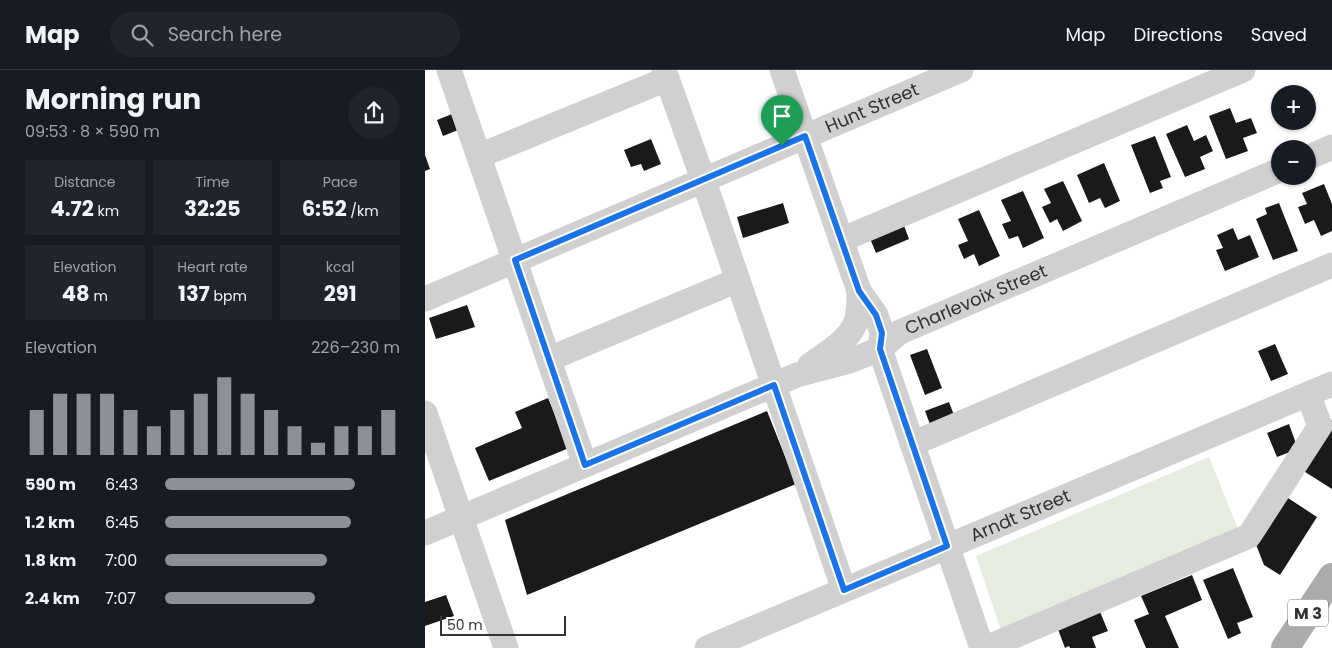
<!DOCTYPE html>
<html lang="en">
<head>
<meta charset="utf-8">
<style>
	body { margin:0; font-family:Poppins,sans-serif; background:#20242c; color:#f1f3f6; height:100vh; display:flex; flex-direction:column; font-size:19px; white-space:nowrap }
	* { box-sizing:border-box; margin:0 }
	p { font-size:16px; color:#9ea1a6 }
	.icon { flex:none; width:28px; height:28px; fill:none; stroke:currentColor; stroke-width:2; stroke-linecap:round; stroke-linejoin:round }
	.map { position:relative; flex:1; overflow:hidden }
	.panel { display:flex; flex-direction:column; background:#171b24; width:425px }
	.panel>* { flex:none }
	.buttons { position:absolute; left:846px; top:15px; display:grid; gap:10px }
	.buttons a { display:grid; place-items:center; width:45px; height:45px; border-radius:50%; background:#171b24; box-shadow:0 1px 4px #0004; font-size:25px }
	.scale { position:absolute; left:15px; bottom:12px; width:126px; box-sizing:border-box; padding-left:5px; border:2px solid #333; border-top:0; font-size:14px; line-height:18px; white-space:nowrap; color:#333; -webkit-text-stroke:4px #fff; paint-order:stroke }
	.pin { position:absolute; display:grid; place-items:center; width:42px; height:42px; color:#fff; margin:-51px -21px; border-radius:50% 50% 50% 0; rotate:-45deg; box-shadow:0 0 5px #0007 }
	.pin .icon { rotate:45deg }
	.round { display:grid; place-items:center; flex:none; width:52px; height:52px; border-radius:26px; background:#20242c }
	.overview { display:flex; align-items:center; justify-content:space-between; height:85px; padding:0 25px }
	h1 { font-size:28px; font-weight:700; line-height:38px }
	.figures { display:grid; grid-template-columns:repeat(3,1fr); gap:8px; height:85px; padding:5px 25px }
	.figures div { display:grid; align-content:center; border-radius:0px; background:#20242c; text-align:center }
	.figures b { font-size:21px; font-weight:700 }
	.figures small { font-size:14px; font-weight:400 }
	.figures p { font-size:14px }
	.chart { height:140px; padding:10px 25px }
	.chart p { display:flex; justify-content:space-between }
	.chart svg { width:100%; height:90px; margin-top:5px; stroke:#8c9099; stroke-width:6 }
	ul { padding:0 25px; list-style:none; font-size:16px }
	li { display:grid; grid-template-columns:80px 60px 1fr; align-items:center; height:38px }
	li i { height:12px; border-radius:6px; background:#8c9099 }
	header { display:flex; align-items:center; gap:30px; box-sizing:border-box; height:70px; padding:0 25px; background:#171b24; border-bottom:1px solid #363941 }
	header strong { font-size:24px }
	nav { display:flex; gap:28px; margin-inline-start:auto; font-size:18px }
	.search { width:350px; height:45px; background:#20242c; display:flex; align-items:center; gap:12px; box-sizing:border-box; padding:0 18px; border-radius:28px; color:#9ea1a6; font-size:19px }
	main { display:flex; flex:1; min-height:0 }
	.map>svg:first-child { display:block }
	.green { fill:#e6ecdf }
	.building { fill:#1a1a1a }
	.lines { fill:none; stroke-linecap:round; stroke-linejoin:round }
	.minor { stroke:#d0d0d0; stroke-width:25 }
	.major { stroke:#ababab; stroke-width:28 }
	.route-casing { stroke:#fff; stroke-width:10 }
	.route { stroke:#1a73e8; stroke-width:6 }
	.labels { text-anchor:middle; stroke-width:5; stroke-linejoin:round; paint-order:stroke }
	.shield { fill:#fff; stroke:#707070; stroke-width:1 }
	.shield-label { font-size:16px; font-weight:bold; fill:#333 }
	.street-label { font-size:18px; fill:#333; stroke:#fff }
</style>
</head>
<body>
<header>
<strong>Map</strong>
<div class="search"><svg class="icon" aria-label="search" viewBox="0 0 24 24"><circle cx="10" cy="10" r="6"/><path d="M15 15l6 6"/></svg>Search here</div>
<nav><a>Map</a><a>Directions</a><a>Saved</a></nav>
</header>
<main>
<section class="panel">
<div class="overview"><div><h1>Morning run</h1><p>09:53 · 8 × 590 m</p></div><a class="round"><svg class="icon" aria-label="share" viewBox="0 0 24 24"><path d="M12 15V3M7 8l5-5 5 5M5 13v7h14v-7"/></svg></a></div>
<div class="figures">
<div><p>Distance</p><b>4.72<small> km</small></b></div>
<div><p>Time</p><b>32:25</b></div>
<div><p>Pace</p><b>6:52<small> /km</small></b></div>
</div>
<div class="figures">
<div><p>Elevation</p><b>48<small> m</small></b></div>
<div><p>Heart rate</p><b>137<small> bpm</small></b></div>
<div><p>kcal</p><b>291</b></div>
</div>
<div class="chart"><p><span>Elevation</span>226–230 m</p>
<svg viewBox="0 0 160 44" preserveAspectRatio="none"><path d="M5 44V22M15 44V14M25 44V14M35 44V14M45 44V22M55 44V30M65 44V22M75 44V14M85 44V6M95 44V14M105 44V22M115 44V30M125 44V38M135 44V30M145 44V30M155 44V22"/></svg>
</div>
<ul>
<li><b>590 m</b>6:43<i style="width:81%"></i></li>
<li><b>1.2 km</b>6:45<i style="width:79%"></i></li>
<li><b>1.8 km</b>7:00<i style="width:69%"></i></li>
<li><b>2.4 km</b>7:07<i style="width:64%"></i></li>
</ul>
</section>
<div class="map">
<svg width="907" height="578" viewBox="0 0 907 578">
	<rect width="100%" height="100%" fill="#fff"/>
	<path class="green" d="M784,387L813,459L577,563L551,486Z"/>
	<path class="building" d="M805,38L811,53L826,48L832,63L818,68L823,81L801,89L784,46Z
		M27,44L33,60L18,66L12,50Z
		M762,55L769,71L781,65L788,81L775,87L780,99L760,107L741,64Z
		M730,66L746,107L735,111L738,118L725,123L706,75Z
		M226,69L236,94L219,101L216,94L206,97L199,80Z
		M0,85L5,99L0,101Z
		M679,93L695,131L680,138L675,128L664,133L652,105Z
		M638,111L657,151L638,161L632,149L625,153L617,137L626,133L619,119Z
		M899,114L907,134V161L896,166L889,150L880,154L873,137L882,134L877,123Z
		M598,121L619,168L598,178L593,166L584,169L577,154L586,151L576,130Z
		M358,133L364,153L318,168L312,147Z
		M854,133L873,181L848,190L831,149L842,144L840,138Z
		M554,140L575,186L554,196L549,184L539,189L533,175L543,171L533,149Z
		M478,153L484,169L451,183L444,166Z
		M808,158L813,170L825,165L834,187L800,201L791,180L798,178L792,165Z
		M42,235L50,257L11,269L4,248Z
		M850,274L863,304L846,311L833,281Z
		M502,279L517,318L500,325L485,285Z
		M123,328L144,378L64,411L50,378L97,358L90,342Z
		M524,332L530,348L506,357L500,341Z
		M342,341L371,414L102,525L80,450Z
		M907,350V419L877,400Z
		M864,354L873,379L852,387L842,363Z
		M860,426L892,447L855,505L839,495L830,472Z
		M808,498L828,547L812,553L816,563L803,569L778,510Z
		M767,505L777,530L740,546L754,578H721L709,550L724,544L716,526Z
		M21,525L29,546L0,556V532Z
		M673,537L683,561L667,567L671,578H645L644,576L640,578L631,554Z"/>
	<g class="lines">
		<g class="minor">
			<path d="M24,0L160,395"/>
			<path d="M239,0L284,126L419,520"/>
			<path d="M357,0L434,221L451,245L457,263L455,279L557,578"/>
			<path d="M54,86L242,9"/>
			<path d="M882,88L907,77"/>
			<path d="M416,170L818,0"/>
			<path id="s1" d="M0,229L536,0"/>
			<path d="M124,289L313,210"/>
			<path d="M385,295C403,282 425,271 432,249C434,240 434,230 434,221"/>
			<path d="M0,343L81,578"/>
			<path d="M487,374L907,195"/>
			<path id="s2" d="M0,463L372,305L425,291L455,279L475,262L855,100"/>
			<path id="s3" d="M282,578L907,314"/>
			<path d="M561,578L824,466L895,356L883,324"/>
		</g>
		<path class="major" d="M860,578L907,507"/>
	</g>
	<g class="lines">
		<defs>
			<path id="route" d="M380,66L434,221L451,245L457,263L455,279L522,476L419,520L349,315L160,395L90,190Z"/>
		</defs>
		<use href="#route" class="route-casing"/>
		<use href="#route" class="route"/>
	</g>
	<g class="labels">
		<rect class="shield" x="863" y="529.5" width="40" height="27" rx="4"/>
		<g class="shield-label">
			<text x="883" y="549">M 3</text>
		</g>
		<g class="street-label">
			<text dy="6" stroke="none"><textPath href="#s1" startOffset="486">Hunt Street</textPath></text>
			<text dy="6" stroke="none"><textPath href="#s2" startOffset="600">Charlevoix Street</textPath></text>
			<text dy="6" stroke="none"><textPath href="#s3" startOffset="340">Arndt Street</textPath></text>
		</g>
	</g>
</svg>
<div class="buttons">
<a>+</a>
<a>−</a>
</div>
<div class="scale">50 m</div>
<div class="pin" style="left:357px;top:76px;background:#1e9e55"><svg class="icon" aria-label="arrive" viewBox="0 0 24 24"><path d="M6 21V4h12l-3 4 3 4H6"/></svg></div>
</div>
</main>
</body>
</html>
